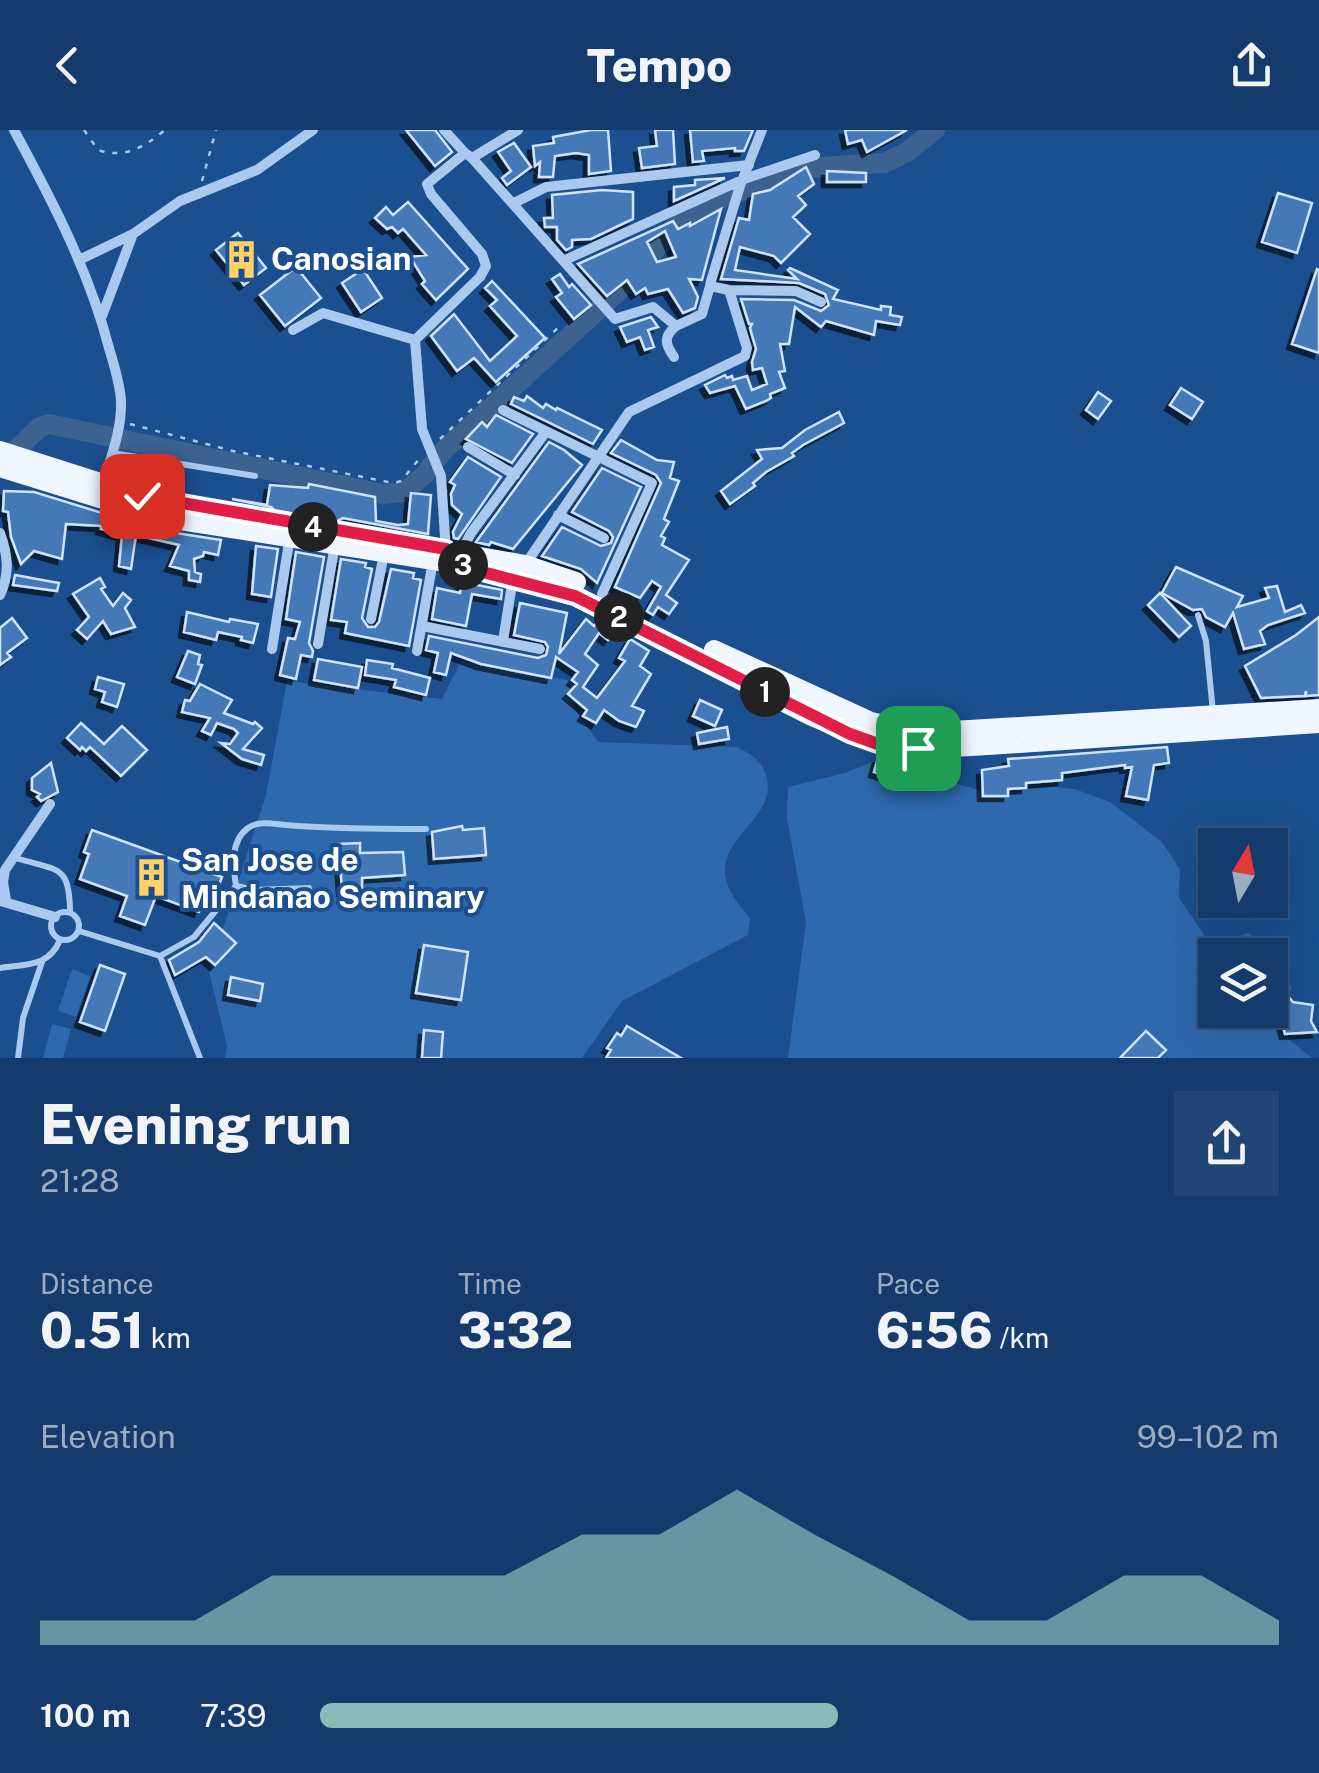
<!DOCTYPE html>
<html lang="en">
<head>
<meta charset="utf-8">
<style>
	body { margin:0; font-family:"Public Sans",sans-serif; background:#214673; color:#f1f3f6; height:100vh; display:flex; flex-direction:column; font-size:38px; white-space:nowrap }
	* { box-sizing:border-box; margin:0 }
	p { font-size:32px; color:#9dadc1 }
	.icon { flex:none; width:55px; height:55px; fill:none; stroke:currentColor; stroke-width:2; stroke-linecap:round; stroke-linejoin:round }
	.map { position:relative; height:928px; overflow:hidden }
	.side { display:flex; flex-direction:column; background:#143b6b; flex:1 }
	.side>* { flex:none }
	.needle { width:65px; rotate:10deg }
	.tools { position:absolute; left:1198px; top:698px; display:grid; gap:20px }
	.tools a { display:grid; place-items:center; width:90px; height:90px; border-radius:0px; background:#143b6b; box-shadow:0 10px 40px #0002,0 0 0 2px #33557e; font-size:50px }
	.pin { position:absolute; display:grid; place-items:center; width:85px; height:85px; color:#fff; margin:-42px; border-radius:20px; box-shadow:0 5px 15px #0006 }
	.km { position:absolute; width:50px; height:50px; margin:-25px; border-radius:50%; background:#222; color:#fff; font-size:28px; line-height:50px; text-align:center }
	.round { display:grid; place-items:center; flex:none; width:105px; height:105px; border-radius:0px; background:#214673 }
	.head { display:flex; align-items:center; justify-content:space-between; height:170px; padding:0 40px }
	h1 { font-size:55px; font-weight:800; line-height:75px }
	.stats { display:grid; grid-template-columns:repeat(3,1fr); gap:15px; height:170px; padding:10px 40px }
	.stats div { display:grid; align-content:center }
	.stats b { font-size:50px; font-weight:800 }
	.stats small { font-size:28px; font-weight:400 }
	.stats p { font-size:28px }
	.chart { height:280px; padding:20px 40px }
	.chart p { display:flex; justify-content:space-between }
	.chart svg { width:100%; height:180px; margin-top:10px; fill:#8bbbb9; opacity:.7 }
	ul { padding:0 40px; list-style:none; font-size:32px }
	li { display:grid; grid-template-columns:160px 120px 1fr; align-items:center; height:75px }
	li i { height:25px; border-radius:12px; background:#8bbbb9 }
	header { display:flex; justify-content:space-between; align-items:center; height:130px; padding:0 40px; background:#143b6b; font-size:45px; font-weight:800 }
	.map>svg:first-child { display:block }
	.green { fill:#2e69ad; fill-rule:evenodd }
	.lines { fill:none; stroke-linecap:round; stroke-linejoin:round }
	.river { stroke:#3c6290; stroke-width:20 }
	.building { fill:#4478b7; stroke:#cfe3fa; stroke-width:2.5; fill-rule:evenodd; filter:url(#shadow) }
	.path { stroke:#a9c9ee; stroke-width:2.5; stroke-dasharray:5 8; stroke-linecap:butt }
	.service { stroke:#a9c9ee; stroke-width:6 }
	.minor { stroke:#a9c9ee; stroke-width:10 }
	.primary { stroke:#f0f6ff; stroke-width:20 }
	.route-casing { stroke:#fff; stroke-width:20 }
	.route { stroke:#e11d48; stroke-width:12 }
	.labels { text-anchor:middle; stroke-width:8; stroke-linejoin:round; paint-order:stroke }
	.poi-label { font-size:32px; font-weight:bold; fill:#fff; stroke:#1b4f8f; text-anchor:start }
</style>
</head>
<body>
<header><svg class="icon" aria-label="back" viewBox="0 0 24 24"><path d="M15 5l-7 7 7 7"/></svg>Tempo<svg class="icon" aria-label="share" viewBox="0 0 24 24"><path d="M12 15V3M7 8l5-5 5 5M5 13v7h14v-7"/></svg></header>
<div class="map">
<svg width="1319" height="928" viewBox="0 0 1319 928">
	<defs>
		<filter id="shadow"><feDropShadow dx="-5" dy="5" stdDeviation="0" flood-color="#0009"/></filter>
	</defs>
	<rect width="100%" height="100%" fill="#1b4f8f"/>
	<path class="green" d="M461,531L578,552L572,575L598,612L736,617C752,624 763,631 767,649C775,685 727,703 725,739C724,758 739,775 750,788L748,805L622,871L582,928H225L227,916L209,842L266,665L287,551L442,569Z
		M874,631L1004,667L1028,659L1053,657L1075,659L1110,672L1162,712L1180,739L1179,768L1207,809H1229L1248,803L1272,820L1282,837L1270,875L1272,896L1312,928H788L806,792L787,689L788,657L845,643ZM1215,825H1270V880H1215Z
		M72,839L90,846L76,887L58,881Z
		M52,894L71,899L63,928H43Z"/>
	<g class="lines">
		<path class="river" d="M1,334L40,297L49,294L383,364L404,362L424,345L441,323L622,158L674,98L731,62L746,60L787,39L885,33L907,22L935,0"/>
	</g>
	<path class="building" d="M406,0H435L452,22L435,36Z
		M591,0H608L611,41L589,44V25L576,23L555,26L553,47H539L540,32L535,36L533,16L554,13L553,7Z
		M655,0H673L675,34L642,38L639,18L657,16Z
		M690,0H753L744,21H735V18L702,21L704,31L693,32Z
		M845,0H907L867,22L862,10L848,14Z
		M514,13L531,37L507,55L502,48L511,41L498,22Z
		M806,37L814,54L798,66L806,75L793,87L810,104L781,133L774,126L740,117L735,140L797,149L788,140L790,138L838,160L833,169L881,180V176L891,177L890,185L902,187L900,195L876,191L874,205L826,191L821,197L795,177L789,214H780L785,241L779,242L785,258L770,264L771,268L766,271L746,279L735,256L710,263L705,255L725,245L727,248L732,246L733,250L747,246L752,260L767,254L762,238L753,240L752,232L756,219L750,198L752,194H749L741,169L794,170L821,181L829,175L825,164L799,153L721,149L739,88L749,90L753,64L770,60Z
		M827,41L866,43V52H827Z
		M725,48L674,71V57L695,55V50Z
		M602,60L633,62V89L591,109L572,110V117L566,120L557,110V97H545L544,88H553L552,65Z
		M1278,63L1312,73L1297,123L1262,112Z
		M408,72L468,139L436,170L422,154L425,151L410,127L426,125L403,99L398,103L392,97L387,99L375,88L386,77L393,85Z
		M721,79L702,150L689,149L698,167L695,178L683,183L668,159L648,164L645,158L636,164L627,150L607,166L578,134L673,91L678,99L690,93V96ZM665,101L676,127L657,132L647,112Z
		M238,103L266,138L244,155L216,120Z
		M296,137L321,168L285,196L260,165Z
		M363,139L382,168L361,182L342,153Z
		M1317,139L1319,140V223L1292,214Z
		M560,144L569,157L572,154L591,175L574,189L556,167L562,163L552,149Z
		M492,151L545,208L496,252L474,228L457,241L431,206L454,184L490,231L517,206L490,176L497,170L485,158Z
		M651,187L658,197L648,200L654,217L645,220L640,207L627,212L620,197Z
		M1181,258L1203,272L1192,289L1170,275Z
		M1098,262L1111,271L1098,289L1086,280Z
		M527,266L543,278L546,274L556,280L557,278L602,300L593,314L511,274L514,267L524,271Z
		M839,282L844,293L803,315L792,323L794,326L766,342L753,353L755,356L730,374L721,361L762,329L757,320L782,318L805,300Z
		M496,285L533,304L512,333L466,309L482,292L487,297Z
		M621,310L657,330L674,332L670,348L679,351L664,389L669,392L661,406L665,408L662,415L689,430L666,465L677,473L669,484L658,477L653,485L647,481L661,457L652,451L640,468L615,457L661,353L656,345L611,323Z
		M549,312L564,320L582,335L513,419L491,412L489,415L476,412Z
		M468,327L501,347L458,409L454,408L453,402L462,384L452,375L451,364L455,355L450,352Z
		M602,338L641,357L597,453L581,439L542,426L562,397L601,416L611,413L613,407L609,401L572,382Z
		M309,354L375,367L376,391L398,395L408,394L411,363L431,365L428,404L343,388L329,395L281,386L271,377L232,369L267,375L270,355L308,358Z
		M4,361L34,362L157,400L221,410L218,425L204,422L203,426L194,429L195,442L201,444L200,452L189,450V441L170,436L179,415L136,405L131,439L119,436L122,405L101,399L102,396L66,394L62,429L34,421L21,434L11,407L8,382L3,381Z
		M256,416L278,419L271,467L252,464Z
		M296,422L324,427L309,513L313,521L312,527L301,525L296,549L280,545L288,508L295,509L300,492L286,489Z
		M341,429L366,433L365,437L372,439L362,488L368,497H375L379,492L391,439L414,443L413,448L421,450L409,516L345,503L347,492L331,490Z
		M1176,437L1243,466L1237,477L1269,468L1265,458L1277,456L1285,482L1301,475L1305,483L1268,495L1260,501L1265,514L1244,519L1233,483L1225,497L1206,487L1202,479L1193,480L1162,463Z
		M15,445L59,453L57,461L13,455Z
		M100,448L105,457L101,459L113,476L123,463L131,470L125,478L135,497L111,504L103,491L87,509L77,500L89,487L73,464Z
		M462,452L502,460L501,469L472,464L466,496L432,489L437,458L460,463Z
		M1160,463L1191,496L1179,507L1148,475Z
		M520,473L567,483L559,524L586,489L594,496L597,493L614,503L608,510L599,503L585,524L598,535L583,557L597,568L625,531L619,528L630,509L649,521L640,536L651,544L632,576L644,581L636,597L619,591L604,580L596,593L583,586L587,580L568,564L577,554L572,550L578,542L556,527L551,548L481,534L451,523L446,545L434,542L438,523L426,520L429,506L538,528L546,525L548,517L545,512L514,505Z
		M187,482L229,492L230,489L258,494L253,513L241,510L242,507L218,502L216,510L184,502Z
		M1319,487V565L1306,566V561L1305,566L1261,568L1245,536L1296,505Z
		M12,488L27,508L7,523L11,527L0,535V498Z
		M188,521L200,525L198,534L202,535L195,554L177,547Z
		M318,529L362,537L358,558L314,550Z
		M367,530L393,534L392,538L430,548L426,565L394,557L396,550L365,545Z
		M98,547L124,554L117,577L102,572L105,562L95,559Z
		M200,554L232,570L224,583L253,594L255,592L262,598L243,619L264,625L261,635L242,629L221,613L230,614L238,603L234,599L217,593L211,605L202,601L210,588L182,582L185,570L190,571Z
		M700,570L722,580L715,596L693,586Z
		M81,593L104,614L122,596L147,620L121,646L90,617L86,621L82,617L80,620L67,608Z
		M727,597L729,609L699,614L697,603Z
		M1167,617L1169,633L1154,635L1148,670L1126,666L1132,637L1125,638V635L1062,643V650L1026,653V658L1008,659V666H983L982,640L1009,636L1008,629Z
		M878,628L900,632L895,649L874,642Z
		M51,633L58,662L41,671L37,667L40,664L32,660V648Z
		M462,696L463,700L484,698L486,725L434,729L432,702Z
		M92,700L222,747L213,771L204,768L199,782L156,766L145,795L120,786L127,766L80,749L89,724L84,722Z
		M360,713V723L403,722L405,745L362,748V760L342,761L339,714Z
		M214,793L236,813L215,835L206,827L175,845L169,830L199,812Z
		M424,815L468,822L461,870L416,863Z
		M100,835L125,844L105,901L80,892Z
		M231,847L263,854L260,871L228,865Z
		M1274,856L1289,858L1288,866L1293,872L1313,875L1311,891L1317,902L1285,904L1282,893L1285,892L1288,875L1272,872Z
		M627,896L681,928H606L611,920L607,918L617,903L621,906Z
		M424,900L443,902L441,928H422Z
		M1146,901L1166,920L1158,928H1120Z"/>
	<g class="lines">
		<path class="path" d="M84,0L98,20C125,29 144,17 165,0
			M202,51L216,0
			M130,294L233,321L393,353L401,351L420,328
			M440,309L562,194"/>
		<path class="service" d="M113,323L255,346
			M1198,485L1206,511L1213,582
			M16,728C58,741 70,734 70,783
			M236,756L255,760L309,758
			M51 796a14 14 0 1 1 28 0a14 14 0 1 1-28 0Z
			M79,801L160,826L200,928
			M160,826L194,807L236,756C233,736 230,711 248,698C259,690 274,694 286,695C333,699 379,699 426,699
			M0,838C26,834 49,837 60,810
			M18,928L23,888L42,832"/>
		<path class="minor" d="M14,0C52,70 89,141 109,218C114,235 120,253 121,271C122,299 111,327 103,354
			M444,0L465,23
			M472,28L615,189L653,177L676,196L702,184L710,156
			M514,73L546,57L749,35
			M79,130L133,104L180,71L257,40L313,0
			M565,130L744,49L815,25
			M729,160L710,156L711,151L740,56L762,0
			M102,186L133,104
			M293,200L323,183L415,210
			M674,227C665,214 663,207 676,196
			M503,280L652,353L602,464
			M468,317L515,345
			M558,385L604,408
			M0,403C8,425 10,444 0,465
			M446,422L441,346L422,299L415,210L480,147L486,136L482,124L431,64L427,54L465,23L472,28L518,0
			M460,424L471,403L545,303
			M525,435L629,282L745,226L747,218L729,160L796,161L821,172
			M371,489L384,424
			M422,496L540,519
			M503,511L513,448
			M318,514L335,414
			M272,519L290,406
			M417,521L433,431
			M6,770L3,752L5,740L50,674
			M1,771L55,787"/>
		<path class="primary" d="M0,321L141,366L268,390
			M0,337L161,387L459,434L575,466L812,586L879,614L918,619L988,615L1319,593
			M341,402L525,435L576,452
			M714,520L871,592L920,603L1319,579"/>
	</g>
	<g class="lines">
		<defs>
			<path id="route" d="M142,366L446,419L448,433L575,466L850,604L878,614L918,618"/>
		</defs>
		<use href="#route" class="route-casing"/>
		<use href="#route" class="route"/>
	</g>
	<defs>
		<symbol id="building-bare" viewBox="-9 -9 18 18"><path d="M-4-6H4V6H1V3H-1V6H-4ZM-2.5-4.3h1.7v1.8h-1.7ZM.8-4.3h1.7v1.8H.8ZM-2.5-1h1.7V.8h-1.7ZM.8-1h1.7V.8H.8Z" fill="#ffd166" stroke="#1b4f8f" stroke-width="2.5" paint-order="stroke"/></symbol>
	</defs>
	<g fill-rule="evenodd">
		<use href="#building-bare" x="214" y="102" width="55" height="55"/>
		<use href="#building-bare" x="124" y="720" width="55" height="55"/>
	</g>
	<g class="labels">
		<g class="poi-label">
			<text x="271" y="140">Canosian</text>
			<text x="181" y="741">San Jose de<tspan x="181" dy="37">Mindanao Seminary</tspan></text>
		</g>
	</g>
</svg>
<div class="tools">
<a><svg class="needle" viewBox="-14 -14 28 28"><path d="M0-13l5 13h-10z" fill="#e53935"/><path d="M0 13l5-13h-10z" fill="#9dadc1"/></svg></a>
<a><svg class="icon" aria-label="layers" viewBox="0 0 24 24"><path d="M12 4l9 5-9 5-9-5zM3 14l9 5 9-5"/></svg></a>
</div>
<div class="pin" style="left:918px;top:618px;background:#1e9e55"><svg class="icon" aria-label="arrive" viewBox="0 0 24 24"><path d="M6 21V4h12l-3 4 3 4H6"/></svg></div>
<div class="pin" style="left:142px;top:366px;background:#d93025"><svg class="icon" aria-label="check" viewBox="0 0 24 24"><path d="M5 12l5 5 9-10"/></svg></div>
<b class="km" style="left:765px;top:562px">1</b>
<b class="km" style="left:619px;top:487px">2</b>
<b class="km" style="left:463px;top:435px">3</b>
<b class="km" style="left:313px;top:397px">4</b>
</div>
<section class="side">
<div class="head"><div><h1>Evening run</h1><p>21:28</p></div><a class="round"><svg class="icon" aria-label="share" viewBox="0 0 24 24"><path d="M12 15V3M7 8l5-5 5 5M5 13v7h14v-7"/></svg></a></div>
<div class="stats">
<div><p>Distance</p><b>0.51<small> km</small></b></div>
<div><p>Time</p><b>3:32</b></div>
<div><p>Pace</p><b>6:56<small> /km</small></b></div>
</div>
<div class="chart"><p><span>Elevation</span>99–102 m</p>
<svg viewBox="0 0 160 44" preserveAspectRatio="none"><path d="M0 44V38L10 38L20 38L30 27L40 27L50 27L60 27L70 17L80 17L90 6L100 17L110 27L120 38L130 38L140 27L150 27L160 38V44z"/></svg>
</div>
<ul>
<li><b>100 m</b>7:39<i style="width:54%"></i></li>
</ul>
</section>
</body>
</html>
